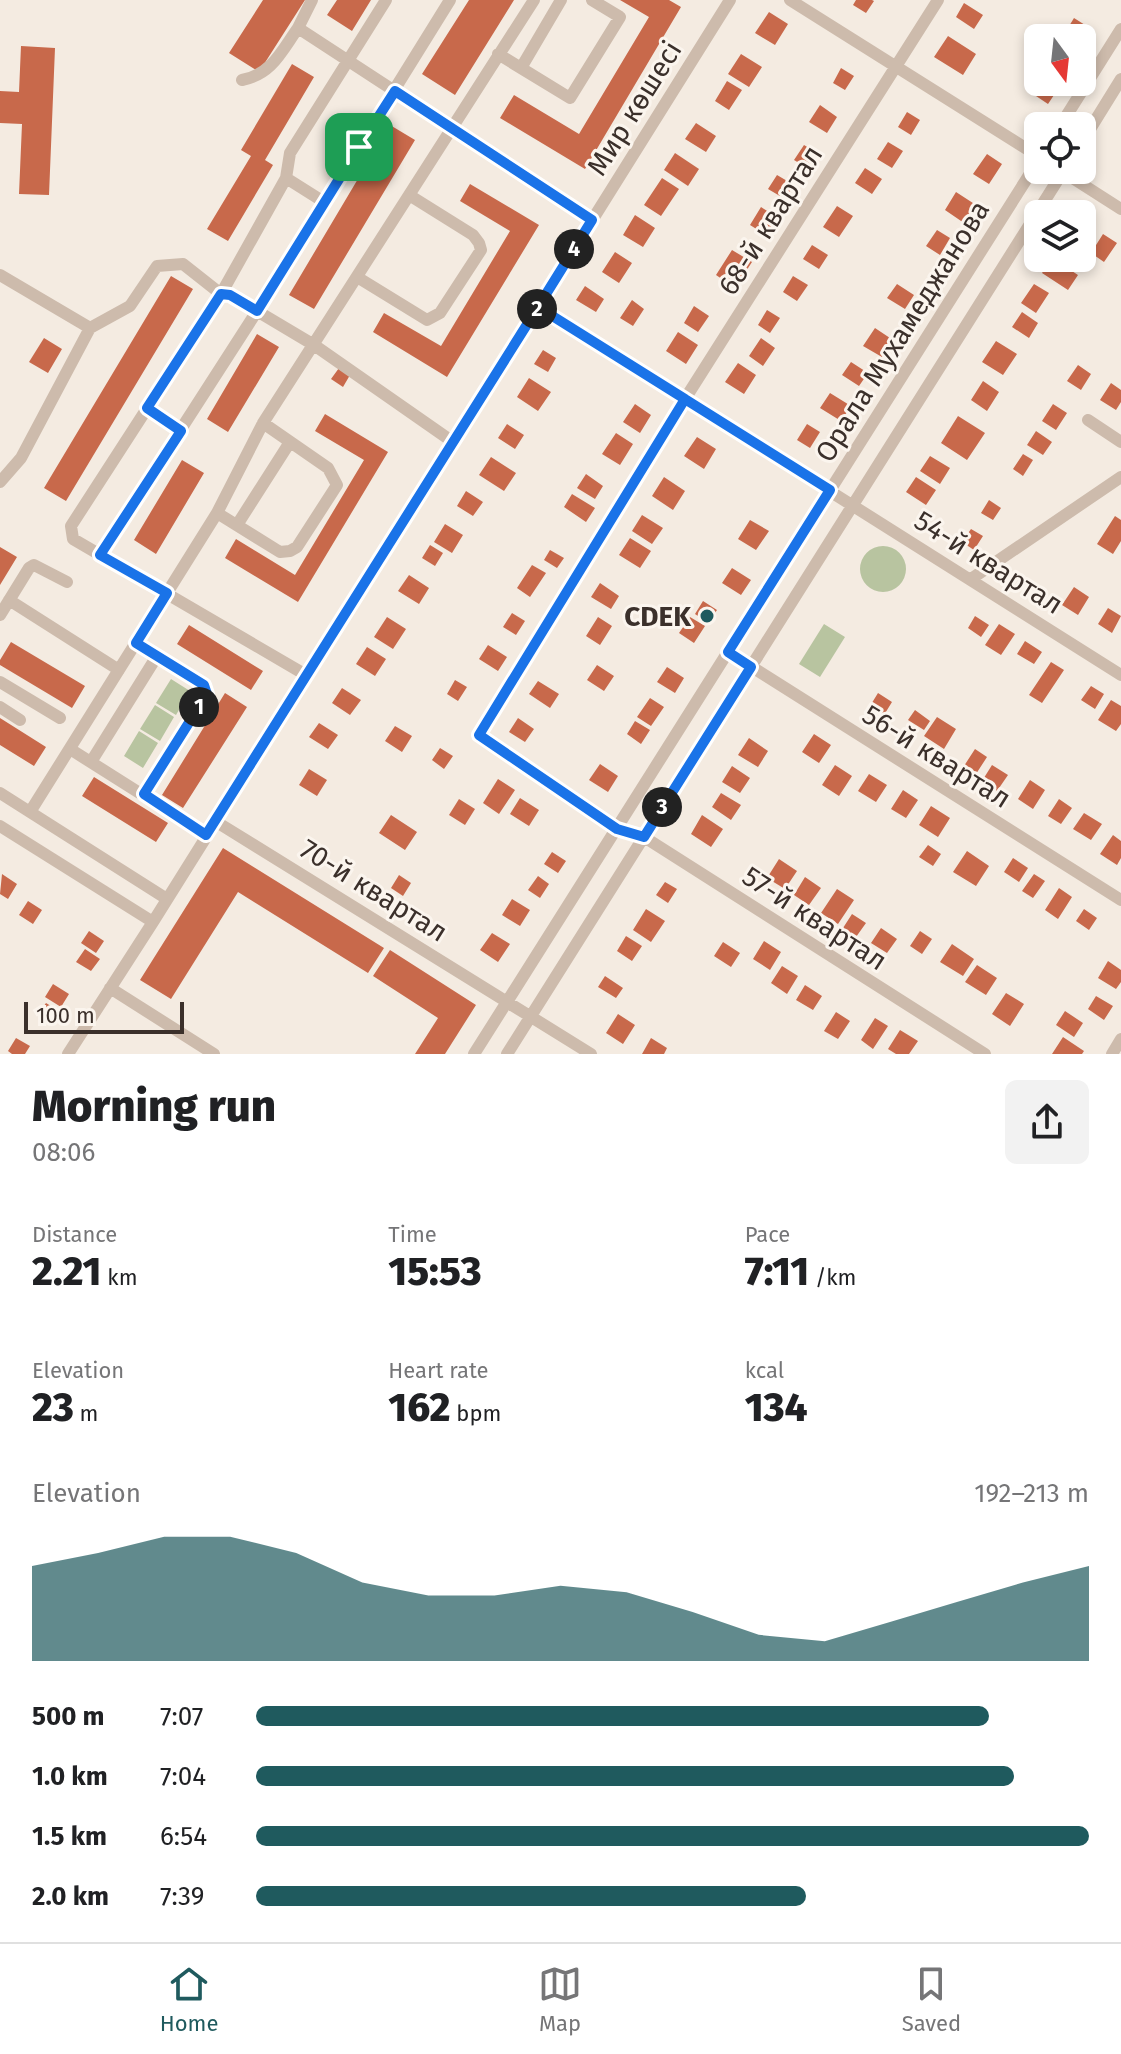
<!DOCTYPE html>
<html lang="en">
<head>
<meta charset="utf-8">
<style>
	body { margin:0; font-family:"Fira Sans",sans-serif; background:#f2f2f2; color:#202124; height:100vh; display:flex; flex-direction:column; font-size:30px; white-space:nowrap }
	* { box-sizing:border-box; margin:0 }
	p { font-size:26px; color:#757577 }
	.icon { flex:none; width:44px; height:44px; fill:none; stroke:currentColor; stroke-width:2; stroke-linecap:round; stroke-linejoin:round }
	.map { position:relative; height:1054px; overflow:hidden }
	.details { display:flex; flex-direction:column; background:#fff; flex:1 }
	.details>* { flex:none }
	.needle { width:52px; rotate:165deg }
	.controls { position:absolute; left:1024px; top:24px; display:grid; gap:16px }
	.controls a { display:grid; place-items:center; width:72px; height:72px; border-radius:12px; background:#fff; box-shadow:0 4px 12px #0003; font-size:40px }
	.scale { position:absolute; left:24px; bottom:20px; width:160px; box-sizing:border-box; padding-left:8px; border:4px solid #3b302b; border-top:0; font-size:22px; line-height:28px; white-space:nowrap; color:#3b302b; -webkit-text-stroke:6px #fbf5ee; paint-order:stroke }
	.pin { position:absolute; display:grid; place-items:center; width:68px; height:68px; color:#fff; margin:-34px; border-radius:16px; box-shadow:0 4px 12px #0006 }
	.km { position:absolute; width:40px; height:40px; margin:-20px; border-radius:50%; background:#222; color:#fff; font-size:22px; line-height:40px; text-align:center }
	.round { display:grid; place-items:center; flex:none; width:84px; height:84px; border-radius:12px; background:#f2f2f2 }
	.summary { display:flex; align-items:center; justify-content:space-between; height:136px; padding:0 32px }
	h1 { font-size:44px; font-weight:800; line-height:60px }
	.figures { display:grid; grid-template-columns:repeat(3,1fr); gap:12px; height:136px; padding:8px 32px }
	.figures div { display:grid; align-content:center }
	.figures b { font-size:40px; font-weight:800 }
	.figures small { font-size:22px; font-weight:400 }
	.figures p { font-size:22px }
	.chart { height:224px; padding:16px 32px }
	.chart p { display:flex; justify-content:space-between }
	.chart svg { width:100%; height:144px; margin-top:8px; fill:#1f5a5e; opacity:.7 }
	ul { padding:0 32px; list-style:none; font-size:26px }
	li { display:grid; grid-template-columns:128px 96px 1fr; align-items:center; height:60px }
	li i { height:20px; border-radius:10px; background:#1f5a5e }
	.menu { display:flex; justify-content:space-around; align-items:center; height:112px; border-top:2px solid #e0e0e0; background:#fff; font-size:22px; color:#757577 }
	.menu a { display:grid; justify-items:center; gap:4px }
	.menu .on { color:#1f5a5e }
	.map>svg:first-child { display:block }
	.green { fill:#b8c4a0 }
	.building { fill:#c8694b }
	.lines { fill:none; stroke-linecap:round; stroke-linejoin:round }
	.minor { stroke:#cdbbac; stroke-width:12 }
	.route-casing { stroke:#fff; stroke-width:16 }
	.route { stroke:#1a73e8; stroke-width:10 }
	.poi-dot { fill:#1f5a5e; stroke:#fbf5ee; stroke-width:3 }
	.labels { text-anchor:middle; stroke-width:6; stroke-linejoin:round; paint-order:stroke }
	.street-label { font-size:28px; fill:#3b302b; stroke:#fbf5ee }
	.poi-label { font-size:28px; font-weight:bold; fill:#3b302b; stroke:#fbf5ee; text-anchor:end }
</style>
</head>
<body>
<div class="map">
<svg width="1121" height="1054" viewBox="0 0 1121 1054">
	<rect width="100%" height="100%" fill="#f4ebe1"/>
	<path class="green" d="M860 569a23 23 0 1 1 46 0a23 23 0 1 1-46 0Z
		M824,624L845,637L820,677L799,664Z
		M171,679L190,691L176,715L156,703Z
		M155,705L174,717L160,741L140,729Z
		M139,731L158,743L143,768L124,756Z"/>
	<path class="building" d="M263,0H305L259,72L229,53Z
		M337,0H371L352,31L327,15Z
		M469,0H514L455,95L422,74Z
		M620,0H669L681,7L585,169L500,118L514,95L579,134L649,17Z
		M856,0H872L874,1L866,13L853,5Z
		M964,3L983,15L974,29L956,17Z
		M769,12L788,24L775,45L755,33Z
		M1074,18L1093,30L1082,47V38L1063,36Z
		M948,36L976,54L963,75L934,57Z
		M21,46L55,48L49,195L19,194L22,124L0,123V91L19,92Z
		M741,54L762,67L749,87L728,74Z
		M292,64L314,77L265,160L273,165L228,241L207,229L251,156L241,150Z
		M841,68L854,76L845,90L833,83Z
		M727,81L742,90L729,110L715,101Z
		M1037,82L1056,92L1048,104L1030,92Z
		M820,105L837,117L827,133L809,122Z
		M907,112L920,120L911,135L898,127Z
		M696,123L716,136L706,152L685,139Z
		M390,125L415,140L314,309L289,295Z
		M888,142L903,151L892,168L877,159Z
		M804,145L819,154L809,169L794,160Z
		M675,153L699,169L688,186L664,170Z
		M987,154L1002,164L989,184L973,174Z
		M865,168L882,179L872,194L855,183Z
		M777,175L794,185L785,199L768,189Z
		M662,178L679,189L661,216L644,205Z
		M470,184L539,225L447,377L373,332L384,313L441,346L510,231L460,201Z
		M956,192L976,205L964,223L945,210Z
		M837,206L853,216L839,237L823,227Z
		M761,207L777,217L766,235L750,225Z
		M635,215L655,228L643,247L623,235Z
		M937,230L950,238L940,255L926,246Z
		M1103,234L1117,243L1104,262L1091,253Z
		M812,245L828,255L819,269L803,259Z
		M732,250L752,262L735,288L716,275Z
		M615,252L632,263L619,283L602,272Z
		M1052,258L1078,275L1068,290L1042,273Z
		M171,276L193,289L66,501L44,488Z
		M793,276L808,285L797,301L783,292Z
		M897,284L914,295L905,309L887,298Z
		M1034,284L1049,293L1036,313L1021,303Z
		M585,286L604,299L596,312L576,300Z
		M632,300L644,309L633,326L620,318Z
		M694,306L709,316L698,332L684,323Z
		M767,310L780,318L770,333L758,325Z
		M1022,312L1038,323L1029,338L1012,327Z
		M875,328L893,340L882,357L863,346Z
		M678,332L698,345L686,364L666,351Z
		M257,334L279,347L228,432L207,419Z
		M44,338L62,349L48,373L29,362Z
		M761,338L775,348L763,366L749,356Z
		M996,341L1017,354L1003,375L982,362Z
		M543,350L556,358L548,372L534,364Z
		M851,362L868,373L859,386L842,375Z
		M738,363L756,375L744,394L725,382Z
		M1078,365L1091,374L1081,390L1067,381Z
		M339,368L350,375L343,387L331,379Z
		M529,378L551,392L538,411L517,397Z
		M983,381L999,392L987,411L971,400Z
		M1111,383L1121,390V402L1116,410L1100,400Z
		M830,393L851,406L841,421L820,408Z
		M635,404L651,415L640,433L623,422Z
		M1053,404L1067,413L1056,430L1042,421Z
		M325,414L388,452L298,602L225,558L236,539L295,575L364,460L315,431Z
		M958,416L985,433L967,460L941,443Z
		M507,424L524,435L515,449L498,438Z
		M807,424L820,432L810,448L797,440Z
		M1036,431L1052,442L1043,455L1027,445Z
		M616,433L633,444L620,465L602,454Z
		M697,437L716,449L704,469L684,456Z
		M1023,454L1033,460L1023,476L1013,469Z
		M930,456L950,468L940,484L920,471Z
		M491,457L516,473L504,491L479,475Z
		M182,460L204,473L156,554L134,540Z
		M586,474L603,486L595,499L577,488Z
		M664,477L685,491L673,510L652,496Z
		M916,477L936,490L926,505L906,492Z
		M466,491L483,502L473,516L457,506Z
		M572,494L595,508L586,522L564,507Z
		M989,500L1001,508L993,520L981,513Z
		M642,515L663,528L652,544L632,531Z
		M1115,516L1121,520V541L1113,554L1097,544Z
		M750,520L769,531L756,550L738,539Z
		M445,524L463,535L452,553L434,542Z
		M971,529L983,536L974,550L962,542Z
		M630,538L651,551L640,568L619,555Z
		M430,545L443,553L435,566L422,558Z
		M0,547L17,557L0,585Z
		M550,550L564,558L557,568L544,560Z
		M532,565L546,573L530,597L517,588Z
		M732,568L751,580L741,595L722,583Z
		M409,575L429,588L419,604L398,591Z
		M600,583L619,596L611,609L591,597Z
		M1074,587L1089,597L1078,615L1062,605Z
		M703,601L717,610L708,623L695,614Z
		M1108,608L1121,616L1112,633L1098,624Z
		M512,613L525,621L516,635L503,627Z
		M975,616L989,625L981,637L968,628Z
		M387,617L406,629L393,649L374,637Z
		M598,617L612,626L600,645L586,636Z
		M690,617L705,626L694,643L679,633Z
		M999,624L1015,634L1001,655L985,645Z
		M189,625L263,671L251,690L177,644Z
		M1025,641L1042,652L1034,664L1017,654Z
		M11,642L85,686L72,708L0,665V660Z
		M488,645L507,657L498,671L479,659Z
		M367,647L386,659L375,676L356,664Z
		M1051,662L1064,670L1042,703L1029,695Z
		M597,665L614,676L604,691L587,680Z
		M667,667L684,678L675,693L657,682Z
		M455,680L467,687L458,701L447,694Z
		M538,681L559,694L550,708L529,694Z
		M1091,686L1104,694L1095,709L1081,700Z
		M342,688L361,700L350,715L332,703Z
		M225,693L247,707L183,808L162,795Z
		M878,693L892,702L884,715L870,706Z
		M650,698L664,707L651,726L637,717Z
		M1111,700L1121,706V724L1116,731L1098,720Z
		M915,710L930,721L924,730L908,720Z
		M937,717L956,729L944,749L924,736Z
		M0,718L46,747L34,766L0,745Z
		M518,718L534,729L525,742L509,732Z
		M635,721L650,730L641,744L627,734Z
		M319,723L338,735L328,749L309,737Z
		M395,726L412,736L402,752L385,741Z
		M814,734L831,745L819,763L802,752Z
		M749,738L768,751L758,767L738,755Z
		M440,748L453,756L444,769L432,760Z
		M975,749L987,757L976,774L964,766Z
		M600,764L618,776L608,792L589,780Z
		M835,765L852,776L839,796L822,785Z
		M992,765L1008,775L997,791L982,781Z
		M732,766L750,778L740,793L722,782Z
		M309,769L327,780L317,796L299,785Z
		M869,774L887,785L876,802L858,791Z
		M94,777L168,823L156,842L82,796Z
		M498,779L515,790L499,814L483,803Z
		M1030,780L1045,790L1033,809L1018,799Z
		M903,790L918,800L906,818L891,809Z
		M721,793L741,805L731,820L712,807Z
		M520,798L539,810L529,826L510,814Z
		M459,799L475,809L465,825L449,815Z
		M1059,799L1072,808L1061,824L1048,816Z
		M931,806L950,818L938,837L919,825Z
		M1084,813L1102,824L1091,840L1073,829Z
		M391,815L417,832L405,850L379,833Z
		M702,815L723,829L711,847L691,834Z
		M1113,835L1121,841V858L1117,865L1100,854Z
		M928,845L941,854L933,866L919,857Z
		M223,848L384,948L368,973L238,892L171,999L140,980Z
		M967,851L989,866L976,886L953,872Z
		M552,852L566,861L558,873L544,864Z
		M1013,858L1028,868L1019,882L1004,872Z
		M779,859L797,871L785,889L767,878Z
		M2,874L17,884L8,899L0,894Z
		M1034,874L1045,881L1033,898L1022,891Z
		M399,875L411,883L403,896L391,888Z
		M538,876L549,884L540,898L528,890Z
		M805,877L821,888L809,905L794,895Z
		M665,882L677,889L668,903L656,895Z
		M1059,888L1072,897L1058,919L1045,910Z
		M837,889L854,900L838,924L821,913Z
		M512,899L530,910L520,926L502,915Z
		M28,901L42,910L33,924L19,915Z
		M646,909L665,921L651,942L633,930Z
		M1084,909L1097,918L1089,930L1076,921Z
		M852,914L866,923L856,937L843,928Z
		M881,928L897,939L887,953L871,943Z
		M89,931L104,941L96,953L81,943Z
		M920,931L932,939L922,954L910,946Z
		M492,933L510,944L498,962L480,950Z
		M626,936L642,946L632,961L617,951Z
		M764,941L781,952L770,970L753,959Z
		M723,942L740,953L731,967L714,956Z
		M952,944L974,959L963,976L940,962Z
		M85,949L100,959L91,971L76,962Z
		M390,950L476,1005L445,1054H415L438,1018L373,976Z
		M1108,961L1121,970V982L1116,989L1098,978Z
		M977,965L997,978L986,995L965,982Z
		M782,966L798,976L787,994L771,983Z
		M605,976L623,988L616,998L598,987Z
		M53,984L69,994L61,1007L45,997Z
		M805,985L822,996L813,1010L796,1000Z
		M1006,993L1024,1004L1010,1026L992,1014Z
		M1096,996L1113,1006L1104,1020L1088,1009Z
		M46,1003L62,1013L55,1024L39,1013Z
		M1065,1011L1083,1023L1074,1037L1056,1025Z
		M836,1012L850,1021L838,1039L824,1031Z
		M618,1014L635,1025L623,1044L606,1033Z
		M875,1018L888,1026L873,1049L861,1040Z
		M900,1030L918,1041L909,1054H896L888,1049Z
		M1063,1037L1084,1051L1082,1054H1052Z
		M16,1038L30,1046L25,1054H12L8,1051Z
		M651,1038L667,1048L664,1054H642Z"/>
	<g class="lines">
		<path class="minor" d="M312,0L298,28L592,220
			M790,0L1038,156
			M938,0L685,399L479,735L617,829L644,837L985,1054
			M498,54L570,98L620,17L592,0
			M521,68L561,0
			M242,80C272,74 281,52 298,28
			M1060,126L1121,29
			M1082,142L1121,79
			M1060,170L1121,209
			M286,178L324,202
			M0,275L90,328L130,306L157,266L183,264L221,294L286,178L290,153L386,0
			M357,277L427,320L440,313L481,250L479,243L473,235L409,195
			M538,307L1121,675
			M147,408L181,431
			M1088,420L1121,442
			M0,482L21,458L90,328
			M217,513L280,552L290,551L297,547L337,485L328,468L263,423
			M237,525L290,442
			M100,555L257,311L450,0
			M971,579L1121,477
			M9,600L119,670
			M0,615L29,568L34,565L67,582
			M136,643L204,685L207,694L144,794
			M728,652L1121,900
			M306,675L73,539L71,526L221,294L230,295L314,345L453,442
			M0,682L60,718
			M0,707L20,720
			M70,749L206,835
			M91,762L157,656
			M0,793L167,899
			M30,812L217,513L263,423L534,0
			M215,821L591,1054
			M0,826L153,922
			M110,988L214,1054
			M68,1054L153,922L730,0
			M474,1054L1038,161
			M507,1054L1064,170
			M1112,1054L1121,1039"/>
	</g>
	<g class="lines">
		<defs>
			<path id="route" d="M359,147L257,311L230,295L221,294L147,408L181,431L100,555L167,593L136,643L204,685L207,694L144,794L206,835L538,307L685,399L479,735L617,829L644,837L751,667L728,652L830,490L538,307L592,220L395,91L359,147"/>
		</defs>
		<use href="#route" class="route-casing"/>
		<use href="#route" class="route"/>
	</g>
	<circle class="poi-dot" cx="707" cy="616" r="8"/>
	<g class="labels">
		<g class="street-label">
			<text transform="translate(634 108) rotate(-58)" y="10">Мир көшесі</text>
			<text transform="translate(770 220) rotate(-58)" y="10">68-й квартал</text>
			<text transform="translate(902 331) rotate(-58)" y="10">Орала Мухамеджанова</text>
			<text transform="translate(989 562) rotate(32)" y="10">54-й квартал</text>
			<text transform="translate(937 756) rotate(32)" y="10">56-й квартал</text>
			<text transform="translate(374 890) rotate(32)" y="10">70-й квартал</text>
			<text transform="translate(815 918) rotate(33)" y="10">57-й квартал</text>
		</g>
		<g class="poi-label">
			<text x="691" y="626">CDEK</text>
		</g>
	</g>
</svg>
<div class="controls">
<a><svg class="needle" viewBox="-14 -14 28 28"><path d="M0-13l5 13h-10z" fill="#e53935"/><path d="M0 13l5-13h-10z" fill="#757577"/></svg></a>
<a><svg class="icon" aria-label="locate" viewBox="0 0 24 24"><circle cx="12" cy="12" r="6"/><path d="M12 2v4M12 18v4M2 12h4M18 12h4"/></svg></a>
<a><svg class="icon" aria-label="layers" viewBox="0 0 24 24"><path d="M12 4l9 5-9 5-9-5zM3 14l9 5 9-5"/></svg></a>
</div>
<div class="scale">100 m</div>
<div class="pin" style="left:359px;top:147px;background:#1e9e55"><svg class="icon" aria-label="arrive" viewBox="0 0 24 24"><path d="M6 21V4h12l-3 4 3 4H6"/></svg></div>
<b class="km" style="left:199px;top:707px">1</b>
<b class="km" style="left:537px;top:309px">2</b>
<b class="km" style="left:662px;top:807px">3</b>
<b class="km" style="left:574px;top:249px">4</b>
</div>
<section class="details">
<div class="summary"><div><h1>Morning run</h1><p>08:06</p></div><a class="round"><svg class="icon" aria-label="share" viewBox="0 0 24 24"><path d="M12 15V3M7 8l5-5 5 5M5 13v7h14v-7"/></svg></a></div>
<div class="figures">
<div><p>Distance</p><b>2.21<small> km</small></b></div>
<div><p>Time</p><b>15:53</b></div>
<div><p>Pace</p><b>7:11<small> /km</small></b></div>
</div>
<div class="figures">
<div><p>Elevation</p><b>23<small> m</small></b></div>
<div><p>Heart rate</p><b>162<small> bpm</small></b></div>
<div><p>kcal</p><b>134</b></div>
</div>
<div class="chart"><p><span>Elevation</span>192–213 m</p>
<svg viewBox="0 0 160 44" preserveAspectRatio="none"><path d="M0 44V15L10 11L20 6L30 6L40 11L50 20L60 24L70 24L80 21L90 23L100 29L110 36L120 38L130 32L140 26L150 20L160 15V44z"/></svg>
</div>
<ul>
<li><b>500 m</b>7:07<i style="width:88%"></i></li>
<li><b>1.0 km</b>7:04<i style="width:91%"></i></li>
<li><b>1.5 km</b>6:54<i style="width:100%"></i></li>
<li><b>2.0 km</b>7:39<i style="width:66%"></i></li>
</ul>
</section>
<nav class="menu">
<a class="on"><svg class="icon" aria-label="home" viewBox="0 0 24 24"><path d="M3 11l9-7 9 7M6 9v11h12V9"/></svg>Home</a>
<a><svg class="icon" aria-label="map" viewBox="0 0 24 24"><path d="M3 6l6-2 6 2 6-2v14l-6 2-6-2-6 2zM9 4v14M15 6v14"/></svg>Map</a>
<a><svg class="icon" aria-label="saved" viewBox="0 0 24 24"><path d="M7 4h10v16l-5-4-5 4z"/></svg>Saved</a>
</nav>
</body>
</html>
